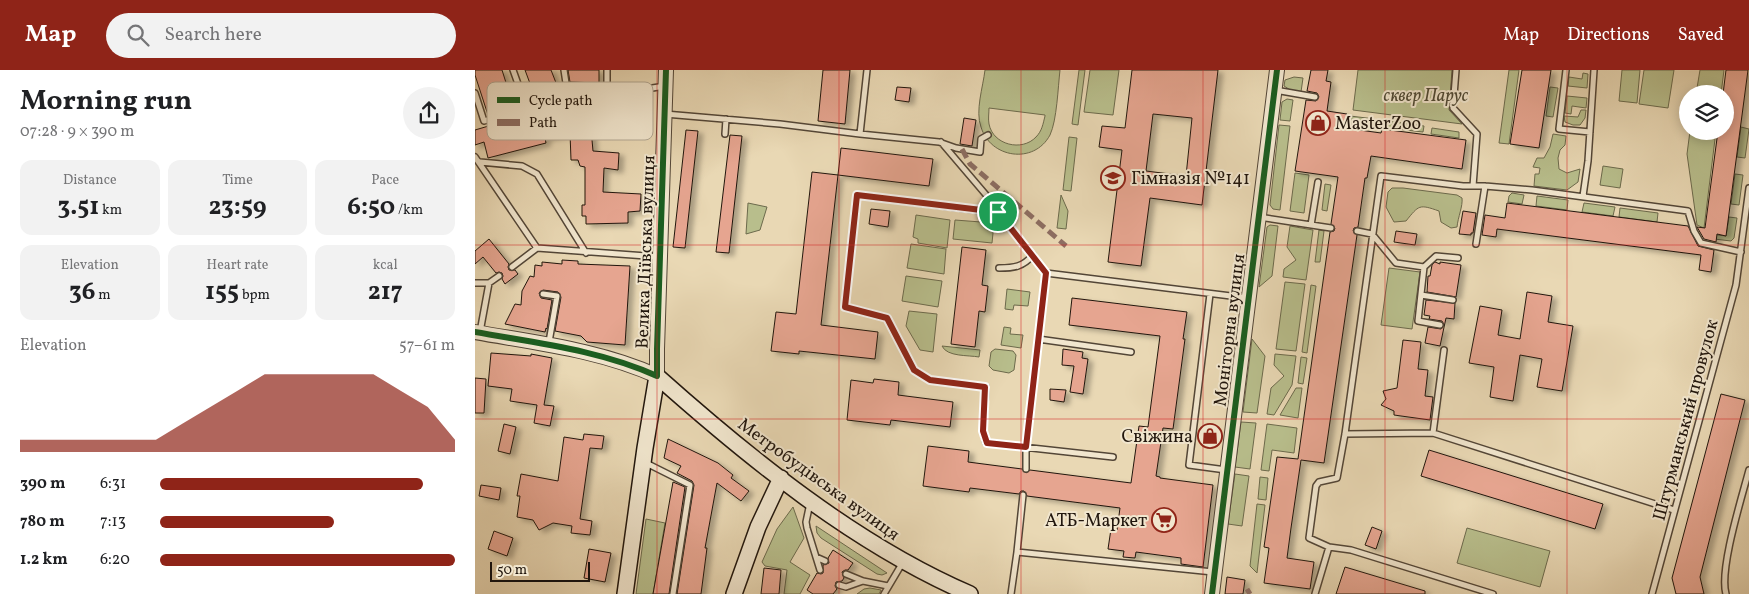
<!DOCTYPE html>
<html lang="en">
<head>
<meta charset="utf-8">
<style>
	body { margin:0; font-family:Vollkorn,serif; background:#f2f2f2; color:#202124; height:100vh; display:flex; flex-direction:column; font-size:19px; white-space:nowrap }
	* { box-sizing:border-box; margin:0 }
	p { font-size:16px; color:#757577 }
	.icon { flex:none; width:28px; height:28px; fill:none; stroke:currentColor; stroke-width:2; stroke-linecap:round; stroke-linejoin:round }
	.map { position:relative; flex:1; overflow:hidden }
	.sheet { display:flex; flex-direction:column; background:#fff; width:475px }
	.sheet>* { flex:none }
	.fabs { position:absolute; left:1204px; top:15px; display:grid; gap:10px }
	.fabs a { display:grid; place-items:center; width:55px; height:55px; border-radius:50%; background:#fff; box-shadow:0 2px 12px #0003; font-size:25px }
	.scale { position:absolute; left:15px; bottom:12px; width:100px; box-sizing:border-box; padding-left:5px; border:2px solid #21160d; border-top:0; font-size:14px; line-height:18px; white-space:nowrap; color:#21160d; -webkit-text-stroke:4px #f1e6ce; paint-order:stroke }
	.pin { position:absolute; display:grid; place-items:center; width:42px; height:42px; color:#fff; margin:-21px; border:2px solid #fff; border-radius:50%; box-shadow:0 1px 5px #0007 }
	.round { display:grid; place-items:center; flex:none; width:52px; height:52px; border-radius:26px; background:#f2f2f2 }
	.overview { display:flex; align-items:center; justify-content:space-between; height:85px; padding:0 20px }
	h1 { font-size:28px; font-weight:700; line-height:38px }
	.stats { display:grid; grid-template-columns:repeat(3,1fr); gap:8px; height:85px; padding:5px 20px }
	.stats div { display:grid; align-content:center; border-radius:12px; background:#f2f2f2; text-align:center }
	.stats b { font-size:25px; font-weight:700 }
	.stats small { font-size:14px; font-weight:400 }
	.stats p { font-size:14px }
	.chart { height:140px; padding:10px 20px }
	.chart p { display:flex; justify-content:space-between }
	.chart svg { width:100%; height:90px; margin-top:5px; fill:#8f2418; opacity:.7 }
	ul { padding:0 20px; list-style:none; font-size:16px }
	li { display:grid; grid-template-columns:80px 60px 1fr; align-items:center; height:38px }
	li i { height:12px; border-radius:6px; background:#8f2418 }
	header { display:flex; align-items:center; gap:30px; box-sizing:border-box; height:70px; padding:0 25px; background:#8f2418; color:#fff }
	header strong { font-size:24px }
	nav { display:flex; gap:28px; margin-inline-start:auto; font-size:18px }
	.search { width:350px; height:45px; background:#f2f2f2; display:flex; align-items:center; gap:12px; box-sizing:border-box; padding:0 18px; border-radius:28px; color:#757577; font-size:19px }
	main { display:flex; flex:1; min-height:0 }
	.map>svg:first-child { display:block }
	.green { fill:#b8be8c; stroke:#6c6a4c; fill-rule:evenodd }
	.building { fill:#e6a590; stroke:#21160d; fill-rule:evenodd; filter:url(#shadow) }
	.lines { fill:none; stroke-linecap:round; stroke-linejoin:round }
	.service-casing { stroke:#534637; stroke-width:8 }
	.tertiary-casing { stroke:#534637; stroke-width:16 }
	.secondary-casing { stroke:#21160d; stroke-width:18 }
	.service { stroke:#f1e6ce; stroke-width:5 }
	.tertiary { stroke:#f1e6ce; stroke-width:14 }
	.secondary { stroke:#f1e6ce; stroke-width:15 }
	.quiet { stroke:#8d6e63; stroke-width:5; stroke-dasharray:10 5; stroke-linecap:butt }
	.cycleway-casing { stroke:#f1e6ce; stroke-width:9 }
	.cycleway { stroke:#1b5e20; stroke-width:6 }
	.route-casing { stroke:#fff; stroke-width:10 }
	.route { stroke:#8f2418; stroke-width:6 }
	.grid { fill:none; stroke:#d62828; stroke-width:1; stroke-opacity:0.55 }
	.labels { text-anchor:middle; stroke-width:4; stroke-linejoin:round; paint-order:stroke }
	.park-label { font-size:18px; font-style:italic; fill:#4e4833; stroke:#f1e6ce }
	.poi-label { font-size:18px; fill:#21160d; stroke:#f1e6ce; text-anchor:start }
	.street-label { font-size:18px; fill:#21160d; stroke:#f1e6ce }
	.key { fill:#f1e6ce; stroke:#b3a894; stroke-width:1 }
	.key-label { font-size:14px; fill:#21160d }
</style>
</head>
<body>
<header>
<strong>Map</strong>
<div class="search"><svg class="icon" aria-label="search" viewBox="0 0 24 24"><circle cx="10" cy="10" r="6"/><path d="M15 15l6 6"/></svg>Search here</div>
<nav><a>Map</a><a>Directions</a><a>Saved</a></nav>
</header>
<main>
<section class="sheet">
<div class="overview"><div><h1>Morning run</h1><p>07:28 · 9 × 390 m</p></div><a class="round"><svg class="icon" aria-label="share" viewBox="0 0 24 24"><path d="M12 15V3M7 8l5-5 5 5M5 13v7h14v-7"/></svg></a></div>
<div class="stats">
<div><p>Distance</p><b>3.51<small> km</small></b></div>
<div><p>Time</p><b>23:59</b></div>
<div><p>Pace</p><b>6:50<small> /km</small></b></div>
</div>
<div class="stats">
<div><p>Elevation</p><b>36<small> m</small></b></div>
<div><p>Heart rate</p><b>155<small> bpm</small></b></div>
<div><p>kcal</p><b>217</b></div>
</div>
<div class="chart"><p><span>Elevation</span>57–61 m</p>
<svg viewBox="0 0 160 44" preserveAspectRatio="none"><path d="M0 44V38L10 38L20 38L30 38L40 38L50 38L60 30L70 22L80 14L90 6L100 6L110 6L120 6L130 6L140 14L150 22L160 38V44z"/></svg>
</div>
<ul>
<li><b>390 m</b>6:31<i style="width:89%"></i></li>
<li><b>780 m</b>7:13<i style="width:59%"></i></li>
<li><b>1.2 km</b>6:20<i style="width:100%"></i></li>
</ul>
</section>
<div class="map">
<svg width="1274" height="524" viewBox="0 0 1274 524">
	<defs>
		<filter id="shadow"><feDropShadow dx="5" dy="3" stdDeviation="2.5" flood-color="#0004"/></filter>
	</defs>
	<rect width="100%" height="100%" fill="#e9d8b4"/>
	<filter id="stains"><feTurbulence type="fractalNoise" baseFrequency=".004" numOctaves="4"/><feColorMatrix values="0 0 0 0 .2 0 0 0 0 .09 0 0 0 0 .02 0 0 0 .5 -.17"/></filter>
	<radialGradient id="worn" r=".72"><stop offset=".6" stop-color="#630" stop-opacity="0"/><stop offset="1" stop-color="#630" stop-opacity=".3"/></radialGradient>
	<path class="green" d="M510,0H585C583,17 582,50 575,65C559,95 515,88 506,57C500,41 508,17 510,0ZM514,38L570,45V46C568,54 567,61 561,67C547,82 518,75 514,54C513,49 514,43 514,38Z
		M604,0H610L603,55L597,54Z
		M615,0H644L638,45L609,42Z
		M883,0H977L974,40L987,54L878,40Z
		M1034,0H1044L1034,74L1024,73Z
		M1147,0H1165L1162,33L1144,31Z
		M1169,0H1199L1193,38L1164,34Z
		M1225,0H1249L1246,24H1221Z
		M1108,3L1113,4L1112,18L1093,16L1094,7L1107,9Z
		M819,7L828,8L826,22L817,21L809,16L810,10Z
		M1075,17L1083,18L1078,47L1071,46Z
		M1092,26L1112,28L1111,38L1097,36L1096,44L1090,43Z
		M812,29L818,30L815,51L805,50L807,32Z
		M1106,40H1111L1110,48L1105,55H1098L1090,52L1089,46L1103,47Z
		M875,46L900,49L899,59L877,56V53H874Z
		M906,50L949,56L948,62L905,57Z
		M804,55L815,56L805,140L798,139L795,135Z
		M1266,57L1274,59L1270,88L1262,87Z
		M957,58L984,62V68L956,64Z
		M1215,61H1241L1229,158L1222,155L1212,84Z
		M1078,64L1091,66L1090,75L1085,80L1083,88L1084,99L1092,103L1105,99L1103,112L1092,120L1059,116L1060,104H1064L1065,98L1058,97L1062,88H1069L1075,77Z
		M594,67L602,68L596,121L588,120Z
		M1128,96L1148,99L1145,118L1125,115Z
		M820,103L834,105L829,143L815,141Z
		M1260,104L1268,105L1264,135L1256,134Z
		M850,114L856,115L852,141L847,140Z
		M917,118H928L982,125L987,128C988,136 983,147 982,157L976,158L966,152L964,141C944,134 944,135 931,151L919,152L911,137L913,122Z
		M1037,123L1049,125L1047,134L1033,132L1034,126Z
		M586,125L593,141L591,159L582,158Z
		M1062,126L1093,130L1092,140L1061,136Z
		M273,133L292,137L285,160L271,164Z
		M1109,133L1140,137L1138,146L1107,142Z
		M1145,138L1183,143L1182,152L1144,147Z
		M441,145L475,150L472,178L443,173V169L438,167Z
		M1254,147L1262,148L1259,168L1256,171L1231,168L1229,163L1251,166Z
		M480,150L519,153L517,173L478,169Z
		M795,155L803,156L797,206L784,217L792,157Z
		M815,156L838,160L831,210L808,207L809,199L821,190L812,177Z
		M844,160L849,161L845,192H840Z
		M436,174L471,179L469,204L432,198Z
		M914,198L945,202L937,259L906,255Z
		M431,206L467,211L463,237L427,231Z
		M810,212L830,214L821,281L801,279Z
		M836,215L841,216L832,283L827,282Z
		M532,219L555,222L553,236L539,235L538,240L530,239Z
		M434,241L462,244L458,282L445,280L431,256Z
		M529,257L536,258L535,264L548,265L546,278L526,275Z
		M777,269L790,286L782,343L768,342Z
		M467,276L505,280L504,287C493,285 472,287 467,276Z
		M520,279L538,281L541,285L539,300L534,303L518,300L514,296L516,282Z
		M800,284L821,286L817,315L799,345L792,344L796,318L809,306L799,295Z
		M826,287L832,288L828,314L823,313Z
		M821,318H827L823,348L805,345Z
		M766,352L781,353L775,399L760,397Z
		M792,354L822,358L819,383L797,380L794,401L786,400Z
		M760,404L774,406L767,456L753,454Z
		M785,407L793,408L791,430L783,429Z
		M782,434L790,435L782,503L775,496Z
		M318,437L329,468L315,492L335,505L325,524H309L312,500L290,496L287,492L302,459Z
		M171,449L190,453L178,524H161Z
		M341,456L412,503L407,505L402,504L346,468L342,463Z
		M992,458L1075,481L1065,517L982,493Z
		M395,518L406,520L404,524H382L389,519Z"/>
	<path class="building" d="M0,0H27L38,35L13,45L0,5Z
		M50,0H76L83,18L60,27Z
		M93,0H124V13L95,12Z
		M348,0H375L370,54L343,51Z
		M657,0H743L727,135L675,128L666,196L633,192L647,80L624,77L627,56L650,58ZM678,44L717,48L711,106L671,101Z
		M836,0H853L851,11L856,12L852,41L872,44L870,58L906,63L907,59L991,70L987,99L896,86L892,108H890L883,157L879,158L878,161L882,165L849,393L826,390L816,458L812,488L839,492L835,519L789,513L794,478L789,477L802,387L823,389L855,162L859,161L860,158L856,154L863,107L820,101L831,30L841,31L844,27L842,23L832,21Z
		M1047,0H1076L1064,78L1035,74Z
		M1251,0H1273L1251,166L1242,164L1241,172L1229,169L1222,157L1230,158L1243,61H1250V24H1248Z
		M422,17L436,18L434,32L420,30Z
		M151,27L154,41L115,48L118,81L144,83L143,100L129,98L128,122L166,124L165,141L153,142V153L111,154V146H107V135H110V97L105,96L103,90H96L95,63L70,68L71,73L13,88L9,72L0,75V60L17,55L16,54L36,48L42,47L43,48L91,38L92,42V38Z
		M489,48L501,50L497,76L485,74Z
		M211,60L223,61L210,178L198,177Z
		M255,65L267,66L254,183L241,182Z
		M366,78L458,89L454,116L363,105Z
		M337,102L363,105L346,255L403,262L400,289L324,281V284L296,281L301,242L321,244Z
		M1032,133L1213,156L1223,176L1239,180L1236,202L1224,200L1226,185L1022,159L1021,167L1007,165L1010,145L1030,148Z
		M396,139L415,141L413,157L394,154Z
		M988,141L1001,143L998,163H996V165L984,164Z
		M921,161L942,164L940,175L919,172Z
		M14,169L34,194L33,197L34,200H40L43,204L30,214L27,209L28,206L27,203L24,202L21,203L8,187L0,194V181Z
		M487,177L511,180L507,215L513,216L510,242L504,241L500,277L476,274Z
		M87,190L103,191V194L155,196L150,275L112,272L106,266L80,261L86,227L83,222L68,220L64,223L66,228L77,230L72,259L71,258L70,262L30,254L40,234L46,235L47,221L55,206L59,207L60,195L67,196V192L87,194Z
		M960,192L965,194V192L986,195L981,227L952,222L953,206H955L957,195Z
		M1052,222L1077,226L1073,252L1098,256L1087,321L1062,317L1067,289L1045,285L1038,331L1015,327L1019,297L994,293L1005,236L1027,240L1023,265L1045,269Z
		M597,228L712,242L708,269H710L698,359L688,358L681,406L685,407V408L738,415L728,497L706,494V488L661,482L660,488L648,487L649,481L633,479L636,459L642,460L645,438L552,426L549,421H546L544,424L495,418L494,422L448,416L453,376L494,381L493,392L547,399L551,403L555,400L656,413L664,356L673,357L685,266L594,255Z
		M951,230L980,233L979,249L971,248L965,276L950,273L953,257L966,259L969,255L967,251L954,249L955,246L949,245Z
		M928,270L946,272L943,299L953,300L950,326L958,327L955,350L919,345V341L906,335L911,329L908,321L922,318Z
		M588,279L608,282L607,288L613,289L608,324L595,322L599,296L587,295Z
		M16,283L56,286V284L77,288L69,335L79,336L75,356L59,353L62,335L35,331L37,319L13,316Z
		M0,308L11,309L9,343H0Z
		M399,309L424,312L423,325L478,332L475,357L416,350L415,355L372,350L376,310L398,313Z
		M575,319L591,320L589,332L575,330Z
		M1246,324L1270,330L1225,507L1229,524H1201L1197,508Z
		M29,354L41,357L35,384L23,381Z
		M109,364L129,366L127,379L115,378L105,449L117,451L115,465L96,463L97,456L78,453L64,460L58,450L42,447L45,426H42L46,404L83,411L89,367L108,370Z
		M193,369L243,393L258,405L256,408L274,421L266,431L242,413L230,478H232L226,524H202L219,415L217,411L202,403L206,396L189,388Z
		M954,380L1128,434L1120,459L946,406Z
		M198,412L210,417L194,524H178Z
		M6,415L26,418L24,430L4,426Z
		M897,457L907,461L901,479L890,475Z
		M19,461L38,468L32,486L13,479Z
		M114,479L136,483L130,512L109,508Z
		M358,480L378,493L373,500H370L367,502L369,508L367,511L361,512L360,516L362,519L358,524H338L332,520L342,503L346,504L348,503V495L354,493L353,488Z
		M870,497L950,521V524H861Z
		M289,498L306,500L304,524H286Z
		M752,507L770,510L768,524H750Z"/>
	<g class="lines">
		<defs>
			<path id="service" d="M38,0L52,39
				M89,0L93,26
				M981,0L978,38L1002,64L998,116
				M1091,0L1084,59L1115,62
				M800,20L840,27
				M0,23L9,51L52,39L93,26L152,22L190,16
				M132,23V0
				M190,44L305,54L385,64L392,0
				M250,64L251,49
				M385,64L464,72L481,78L505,82L506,69L513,65
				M466,72L512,126L523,143L571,203L551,377V399
				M0,87L62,178
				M5,92L47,96L62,104L111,183
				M1108,126L1113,91L1119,0
				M523,143L382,125L370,237L412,248L439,299L455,310L511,317L508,361L511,373L638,387
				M784,147L856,158
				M836,155L843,112
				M882,161L897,164L921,193L949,197L943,251L965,255
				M1001,174L1010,116
				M37,197L62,178L185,187
				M949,197L961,186L983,188
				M524,198C539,198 548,197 558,185
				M571,203L772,228
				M0,213H14
				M68,224L82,226L74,272
				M735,224L714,395L751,400
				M946,225L978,230
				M5,262L14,213L24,206
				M563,269L656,282
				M958,363L969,280
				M870,364L958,363L1199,440
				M171,393L215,415L198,524
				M335,433L331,452L332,458L345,500
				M854,477L876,480L1018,524
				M542,482L738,502
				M341,487L350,491
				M371,504L388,511L413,516
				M364,515L371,517L388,511
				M409,524L428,492
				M536,524L542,482L548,425
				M840,524L854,477L834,468L841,416L844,412L862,408L870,364L906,106L988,116H1010L1057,120L1213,141L1219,161L1226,173L1266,182
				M1177,524L1261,215L1274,118
				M1251,524C1244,499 1267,427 1274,400"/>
			<path id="tertiary" d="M0,262C61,273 125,280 182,306V279L191,0
				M737,524L802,0"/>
			<path id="secondary" d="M182,306C274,388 381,475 495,524
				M150,524L170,378L182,306
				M259,524L283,457L306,408"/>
		</defs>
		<use href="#service" class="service-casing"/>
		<use href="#tertiary" class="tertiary-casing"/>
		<use href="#secondary" class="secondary-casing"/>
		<use href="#service" class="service"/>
		<use href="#tertiary" class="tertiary"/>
		<use href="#secondary" class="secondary"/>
		<path class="quiet" d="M487,79L495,94L591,176
			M772,519L775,524"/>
		<defs>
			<path id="cycleway" d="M0,262C61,273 125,280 182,306V279L191,0
				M737,524L802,0"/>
		</defs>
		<use href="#cycleway" class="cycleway-casing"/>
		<use href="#cycleway" class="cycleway"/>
	</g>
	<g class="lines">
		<defs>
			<path id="route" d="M382,125L523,142L571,203L551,377L512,373L508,361L510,317L455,310L439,300L412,248L370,237Z"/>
		</defs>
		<use href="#route" class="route-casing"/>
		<use href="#route" class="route"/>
	</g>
	<path class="grid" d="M182,0V524M364,0V524M546,0V524M728,0V524M910,0V524M1092,0V524M0,175H1274M0,349H1274"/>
	<defs>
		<symbol id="shop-ring" viewBox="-11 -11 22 22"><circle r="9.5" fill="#f1e6ce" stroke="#8f2418" stroke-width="1.5"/><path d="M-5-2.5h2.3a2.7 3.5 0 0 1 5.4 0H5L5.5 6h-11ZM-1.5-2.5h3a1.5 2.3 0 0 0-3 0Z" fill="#8f2418"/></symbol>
		<symbol id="school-ring" viewBox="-11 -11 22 22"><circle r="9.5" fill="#f1e6ce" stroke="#8f2418" stroke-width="1.5"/><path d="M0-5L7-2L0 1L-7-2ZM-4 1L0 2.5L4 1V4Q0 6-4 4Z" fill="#8f2418"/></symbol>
		<symbol id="supermarket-ring" viewBox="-11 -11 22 22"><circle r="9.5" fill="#f1e6ce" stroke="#8f2418" stroke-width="1.5"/><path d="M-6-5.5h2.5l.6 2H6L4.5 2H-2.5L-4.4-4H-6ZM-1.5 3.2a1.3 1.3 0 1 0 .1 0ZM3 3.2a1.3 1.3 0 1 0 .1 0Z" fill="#8f2418"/></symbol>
	</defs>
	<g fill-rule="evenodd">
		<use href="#shop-ring" x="829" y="39" width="28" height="28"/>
		<use href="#school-ring" x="624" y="94" width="28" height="28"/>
		<use href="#shop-ring" x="721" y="352" width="28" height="28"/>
		<use href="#supermarket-ring" x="675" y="436" width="28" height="28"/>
	</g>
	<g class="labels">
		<g class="park-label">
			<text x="951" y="31">сквер Парус</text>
		</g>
		<g class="poi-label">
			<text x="860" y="59">MasterZoo</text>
			<text x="656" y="114">Гімназія №141</text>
			<text x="718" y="372" text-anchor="end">Свіжина</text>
			<text x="672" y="456" text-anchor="end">АТБ-Маркет</text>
		</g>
		<g class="street-label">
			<text transform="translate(170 182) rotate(-88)" y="6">Велика Діївська вулиця</text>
			<text transform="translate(754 260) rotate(-83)" y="6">Моніторна вулиця</text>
			<text transform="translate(1210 350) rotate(-75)" y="6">Штурманський провулок</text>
			<text transform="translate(344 409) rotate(36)" y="6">Метробудівська вулиця</text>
		</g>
	</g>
	<rect x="12" y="12" width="166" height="58" rx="8" class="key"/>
	<rect x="22" y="27" width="23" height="6" fill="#1b5e20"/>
	<rect x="22" y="49" width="23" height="7" fill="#8d6e63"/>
	<g class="key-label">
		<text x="54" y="35">Cycle path</text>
		<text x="54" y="57">Path</text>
	</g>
	<rect width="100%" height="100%" filter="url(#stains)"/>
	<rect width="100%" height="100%" fill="url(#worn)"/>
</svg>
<div class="fabs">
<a><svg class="icon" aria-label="layers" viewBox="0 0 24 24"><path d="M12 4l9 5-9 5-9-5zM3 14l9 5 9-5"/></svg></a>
</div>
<div class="scale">50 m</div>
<div class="pin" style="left:523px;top:142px;background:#1e9e55"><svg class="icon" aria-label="arrive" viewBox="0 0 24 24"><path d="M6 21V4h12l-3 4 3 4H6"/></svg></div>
</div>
</main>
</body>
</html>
